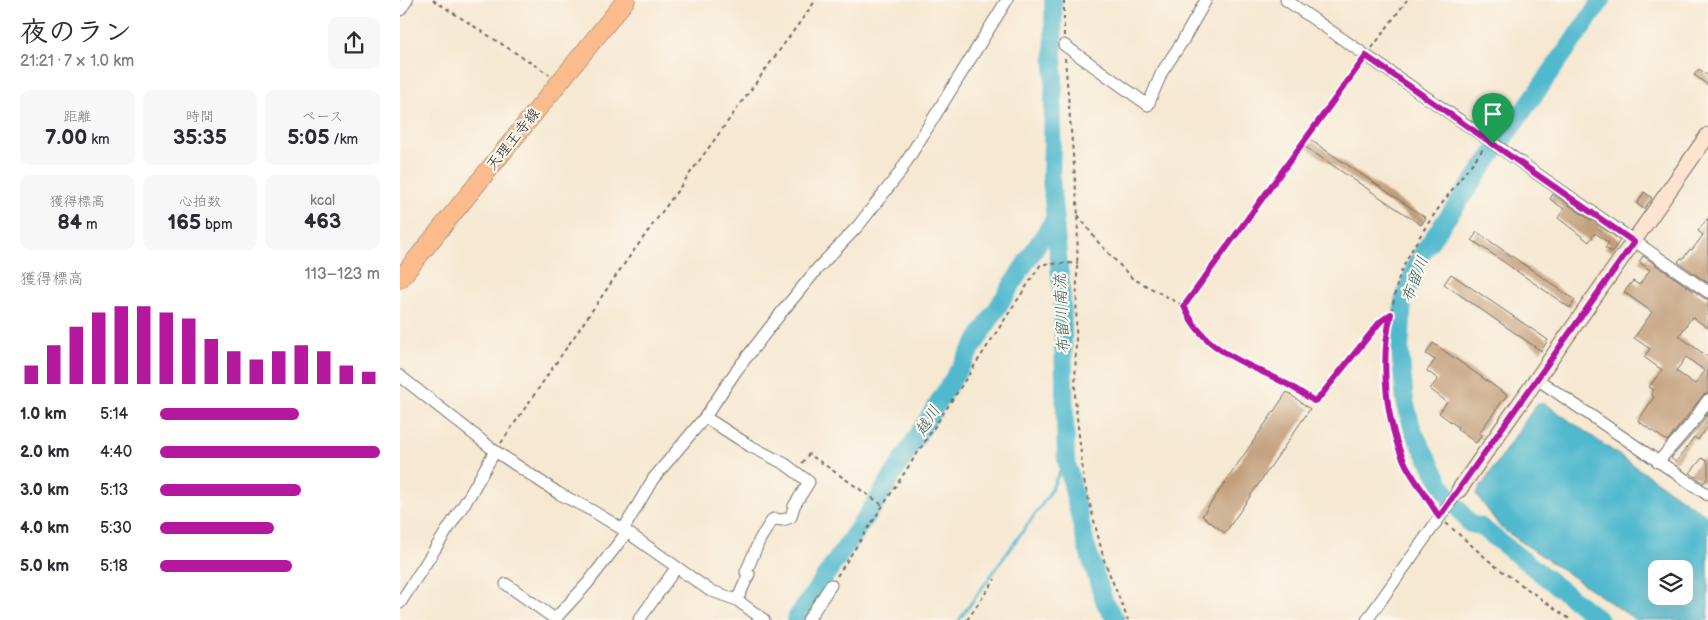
<!DOCTYPE html>
<html lang="ja">
<head>
<meta charset="utf-8">
<style>
	body { margin:0; font-family:"Balsamiq Sans","Klee One",sans-serif; background:#f7f7f7; color:#2b2b33; height:100vh; display:flex; flex-direction:column; font-size:19px; white-space:nowrap }
	* { box-sizing:border-box; margin:0 }
	p { font-size:16px; color:#7c7c81 }
	.icon { flex:none; width:28px; height:28px; fill:none; stroke:currentColor; stroke-width:2; stroke-linecap:round; stroke-linejoin:round }
	.map { position:relative; flex:1; overflow:hidden }
	.drawer { display:flex; flex-direction:column; background:#fff; width:400px }
	.drawer>* { flex:none }
	.buttons { position:absolute; left:1248px; top:560px; display:grid; gap:10px }
	.buttons a { display:grid; place-items:center; width:45px; height:45px; border-radius:10px; background:#fff; box-shadow:0 5px 20px #0002; font-size:25px }
	.pin { position:absolute; display:grid; place-items:center; width:42px; height:42px; color:#fff; margin:-51px -21px; border-radius:50% 50% 50% 0; rotate:-45deg; box-shadow:0 0 5px #0007 }
	.pin .icon { rotate:45deg }
	.round { display:grid; place-items:center; flex:none; width:52px; height:52px; border-radius:10px; background:#f7f7f7 }
	.overview { display:flex; align-items:center; justify-content:space-between; height:85px; padding:0 20px }
	h1 { font-size:28px; font-weight:800; line-height:38px }
	.metrics { display:grid; grid-template-columns:repeat(3,1fr); gap:8px; height:85px; padding:5px 20px }
	.metrics div { display:grid; align-content:center; border-radius:10px; background:#f7f7f7; text-align:center }
	.metrics b { font-size:21px; font-weight:800 }
	.metrics small { font-size:14px; font-weight:400 }
	.metrics p { font-size:14px }
	.chart { height:140px; padding:10px 20px }
	.chart p { display:flex; justify-content:space-between }
	.chart svg { width:100%; height:90px; margin-top:5px; stroke:#b5179e; stroke-width:6 }
	ul { padding:0 20px; list-style:none; font-size:16px }
	li { display:grid; grid-template-columns:80px 60px 1fr; align-items:center; height:38px }
	li i { height:12px; border-radius:6px; background:#b5179e }
	main { display:flex; flex:1; min-height:0 }
	.map>svg:first-child { display:block }
	.water { fill:#51b9ce; stroke:#3e727c; fill-rule:evenodd }
	.lines { fill:none; stroke-linecap:round; stroke-linejoin:round }
	.stream { stroke:#51b9ce; stroke-width:3 }
	.river { stroke:#51b9ce; stroke-width:18 }
	.building { fill:#c29f7b; fill-rule:evenodd }
	.street-casing { stroke:#726d65; stroke-width:13 }
	.secondary-casing { stroke:#726d65; stroke-width:17 }
	.primary-casing { stroke:#726d65; stroke-width:19 }
	.path { stroke:#726d65; stroke-width:2; stroke-dasharray:4 4; stroke-linecap:butt }
	.street { stroke:#fff; stroke-width:11 }
	.secondary { stroke:#fde4d1; stroke-width:15 }
	.primary { stroke:#fbbb8d; stroke-width:18 }
	.route-casing { stroke:#fff; stroke-width:10 }
	.route { stroke:#b5179e; stroke-width:6 }
	.labels { text-anchor:middle; stroke-width:4.5; stroke-linejoin:round; paint-order:stroke }
	.street-label { font-size:15px; fill:#2b2b2b; stroke:#fbf7ec }
	.water-label { font-size:16px; font-style:italic; fill:#385d64; stroke:#fbf7ec }
</style>
</head>
<body>
<main>
<section class="drawer">
<div class="overview"><div><h1>夜のラン</h1><p>21:21 · 7 × 1.0 km</p></div><a class="round"><svg class="icon" aria-label="share" viewBox="0 0 24 24"><path d="M12 15V3M7 8l5-5 5 5M5 13v7h14v-7"/></svg></a></div>
<div class="metrics">
<div><p>距離</p><b>7.00<small> km</small></b></div>
<div><p>時間</p><b>35:35</b></div>
<div><p>ペース</p><b>5:05<small> /km</small></b></div>
</div>
<div class="metrics">
<div><p>獲得標高</p><b>84<small> m</small></b></div>
<div><p>心拍数</p><b>165<small> bpm</small></b></div>
<div><p>kcal</p><b>463</b></div>
</div>
<div class="chart"><p><span>獲得標高</span>113–123 m</p>
<svg viewBox="0 0 160 44" preserveAspectRatio="none"><path d="M5 44V35M15 44V25M25 44V16M35 44V9M45 44V6M55 44V6M65 44V9M75 44V12M85 44V22M95 44V28M105 44V32M115 44V28M125 44V25M135 44V28M145 44V35M155 44V38"/></svg>
</div>
<ul>
<li><b>1.0 km</b>5:14<i style="width:63%"></i></li>
<li><b>2.0 km</b>4:40<i style="width:100%"></i></li>
<li><b>3.0 km</b>5:13<i style="width:64%"></i></li>
<li><b>4.0 km</b>5:30<i style="width:52%"></i></li>
<li><b>5.0 km</b>5:18<i style="width:60%"></i></li>
</ul>
</section>
<div class="map">
<svg width="1308" height="620" viewBox="0 0 1308 620">
	<rect width="100%" height="100%" fill="#fbf7ec"/>
	<filter id="ink" filterUnits="userSpaceOnUse"><feTurbulence type="fractalNoise" baseFrequency=".02" numOctaves="2"/><feDisplacementMap in="SourceGraphic" scale="10" xChannelSelector="R" yChannelSelector="G"/><feConvolveMatrix kernelMatrix="1 2 1 2 8 2 1 2 1" color-interpolation-filters="sRGB"/></filter>
	<filter id="wash" filterUnits="userSpaceOnUse"><feTurbulence type="fractalNoise" baseFrequency=".0096" numOctaves="4" result="noise"/><feDisplacementMap in="SourceGraphic" scale="20" xChannelSelector="R" yChannelSelector="G"/><feGaussianBlur stdDeviation="1.12" result="paint"/><feColorMatrix in="noise" values="0 0 0 0 0 0 0 0 0 0 0 0 0 0 0 0 0 1.4 0 .05"/><feComposite in="paint" operator="in"/></filter>
	<g filter="url(#wash)">
		<rect width="100%" height="100%" fill="#f6e8d1"/>
		<path class="water" d="M1144,403L1308,517V620H1236L1101,528L1076,494L1136,405ZM1256,569H1284V596H1256Z"/>
		<g class="lines">
			<path class="stream" d="M559,620L648,496L666,459"/>
			<path class="river" d="M653,0L654,76L651,178L662,298L666,459L686,545L705,603L716,620
				M395,620L474,505L621,270L655,218
				M1200,620L1080,526L1070,524L1045,491L1013,431L1005,401L1000,350L1003,302L1015,267L1023,252L1202,0"/>
		</g>
		<g id="blocks">
			<path class="building" d="M1299,69L1308,76V85L1294,75Z
				M909,139L1026,218L1021,225L904,146Z
				M1244,192L1252,198L1244,209L1237,204Z
				M1153,194L1220,240L1212,252L1205,248L1209,243L1195,233L1189,242L1158,218L1164,209L1150,199Z
				M1308,218V283L1278,262L1281,258L1283,259L1290,249L1292,250L1303,235L1298,231Z
				M1077,232L1175,300L1170,308L1072,240Z
				M1243,256L1304,298L1308,299V328L1292,317L1279,336L1308,357V393L1302,396L1286,418L1267,441L1238,421L1254,397L1251,394L1254,390L1249,387L1262,370L1244,357L1250,349L1234,338L1252,312L1224,292L1233,281L1239,285L1250,270L1239,262ZM1286,357L1305,371L1295,384L1276,371Z
				M1051,274L1148,340L1141,351L1044,284Z
				M1033,343L1107,395L1079,433L1082,435L1076,443L1057,429L1058,427L1039,413L1047,402L1030,389L1038,379L1027,371L1035,360L1026,354Z
				M887,392L910,409L825,533L802,516Z
				M1308,413V426L1298,440L1294,437L1276,462L1271,458L1298,428Z
				M1302,458L1308,462V477L1304,483L1290,473Z"/>
		</g>
	</g>
	<g filter="url(#ink)">
		<use href="#blocks" fill-opacity="0" stroke="#726d65" stroke-width="1"/>
		<g class="lines">
			<defs>
				<path id="street" d="M886,0L1308,292
					M0,10L7,0
					M664,45L748,105L762,72L782,42L806,0
					M0,376L95,451L158,493L191,510L227,532L309,590L337,600L364,620
					M1137,379L1308,495
					M305,417L350,446L385,464L409,482L394,506L391,517L383,520L373,519L360,539L346,572L349,574L337,600
					M1258,462L1292,423L1308,400
					M223,530L253,479L305,417L336,371L381,313L418,268L458,226L498,175L607,0
					M106,584L155,619
					M0,603L70,495L95,451
					M154,620L187,584L227,532
					M239,620L276,568
					M408,620L431,585
					M967,620L1059,490"/>
				<path id="secondary" d="M1059,490L1308,135"/>
				<path id="primary" d="M0,279L226,0"/>
			</defs>
			<use href="#street" class="street-casing"/>
			<use href="#secondary" class="secondary-casing"/>
			<use href="#primary" class="primary-casing"/>
			<path class="path" d="M33,0L150,75
				M664,0V36
				M972,48L1007,0
				M665,58L678,215L675,399L684,481L704,560L728,620
				M678,215L698,242L732,278L784,306L790,320L822,352L846,366L877,379L914,401L918,399L980,322L990,315
				M784,306L961,64
				M101,443L222,267L416,0
				M402,463L409,454L484,506
				M1034,508C1025,493 1013,480 1006,463C990,428 980,372 987,334C988,327 990,321 991,315C995,295 996,280 1006,261C1026,221 1057,184 1083,149
				M1046,523L1095,566L1171,620
				M437,576L641,264L678,263
				M567,620L595,579"/>
			<use href="#street" class="street"/>
			<use href="#secondary" class="secondary"/>
			<use href="#primary" class="primary"/>
		</g>
	</g>
	<g class="lines" filter="url(#ink)">
		<defs>
			<path id="route" d="M966,56L1234,242L1039,517C1029,499 1016,483 1006,465C985,422 980,360 991,314L980,322L918,399L914,401C902,393 890,385 877,379C839,360 802,349 784,306Z"/>
		</defs>
		<use href="#route" class="route-casing"/>
		<use href="#route" class="route"/>
	</g>
	<g class="labels">
		<g class="street-label">
			<text transform="translate(113 139) rotate(-51)" y="5">天理王寺線</text>
		</g>
		<g class="water-label">
			<text transform="translate(1014 279) rotate(-69)" y="6">布留川</text>
			<text transform="translate(661 314) rotate(-93)" y="6">布留川南流</text>
			<text transform="translate(527 420) rotate(-58)" y="6">越川</text>
		</g>
	</g>
</svg>
<div class="buttons">
<a><svg class="icon" aria-label="layers" viewBox="0 0 24 24"><path d="M12 4l9 5-9 5-9-5zM3 14l9 5 9-5"/></svg></a>
</div>
<div class="pin" style="left:1093px;top:144px;background:#1e9e55"><svg class="icon" aria-label="arrive" viewBox="0 0 24 24"><path d="M6 21V4h12l-3 4 3 4H6"/></svg></div>
</div>
</main>
</body>
</html>
